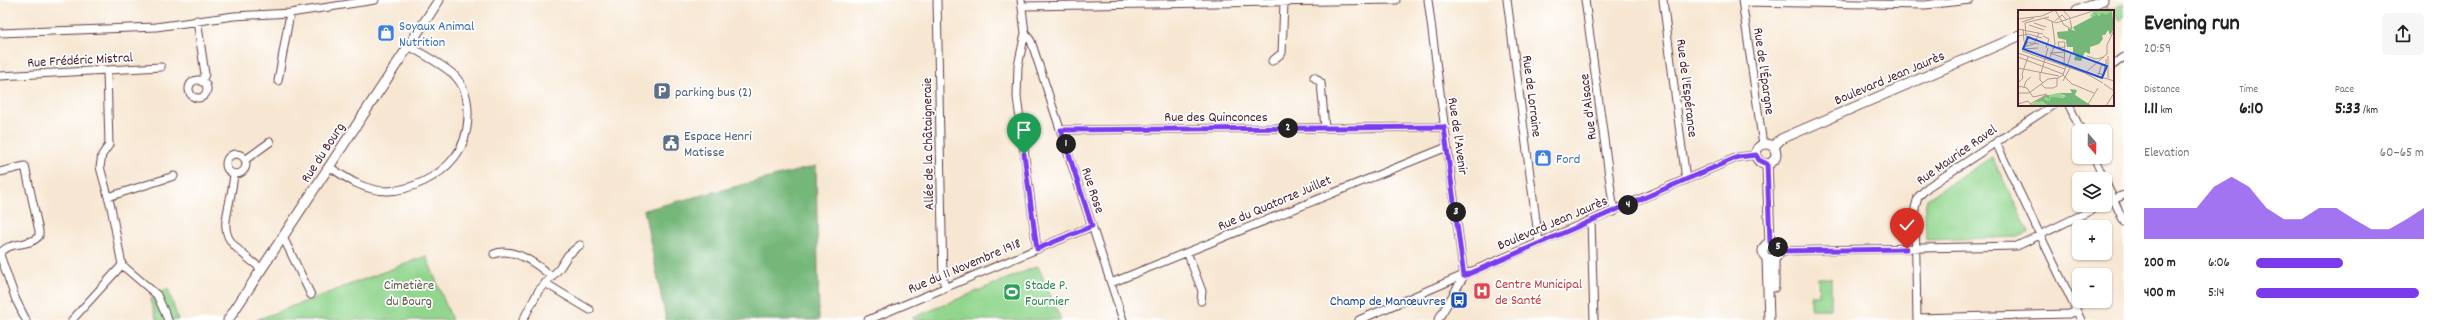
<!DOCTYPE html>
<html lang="en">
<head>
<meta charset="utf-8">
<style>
	body { margin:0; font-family:Dekko,sans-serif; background:#f6f6f6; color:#222; height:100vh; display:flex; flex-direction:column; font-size:15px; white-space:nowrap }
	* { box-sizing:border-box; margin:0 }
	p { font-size:13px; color:#767676 }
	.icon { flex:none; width:22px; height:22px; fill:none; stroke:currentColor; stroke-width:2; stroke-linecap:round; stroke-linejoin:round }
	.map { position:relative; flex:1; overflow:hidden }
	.side { display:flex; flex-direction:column; background:#fff; width:320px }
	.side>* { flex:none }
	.needle { width:26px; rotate:160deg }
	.controls { position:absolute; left:2072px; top:124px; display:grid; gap:8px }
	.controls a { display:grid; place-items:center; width:40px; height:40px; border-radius:6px; background:#fff; box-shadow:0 1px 3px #0004; font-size:20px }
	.pin { position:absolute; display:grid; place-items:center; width:34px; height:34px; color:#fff; margin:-41px -17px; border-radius:50% 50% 50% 0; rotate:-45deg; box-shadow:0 0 4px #0007 }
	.pin .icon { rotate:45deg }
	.km { position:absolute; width:20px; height:20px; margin:-10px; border-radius:50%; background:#222; color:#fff; font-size:11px; line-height:20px; text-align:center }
	.round { display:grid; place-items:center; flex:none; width:42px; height:42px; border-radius:6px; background:#f6f6f6 }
	.overview { display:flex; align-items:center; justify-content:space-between; height:68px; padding:0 20px }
	h1 { font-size:22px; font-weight:800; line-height:30px }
	.metrics { display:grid; grid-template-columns:repeat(3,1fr); gap:6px; height:68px; padding:4px 20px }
	.metrics div { display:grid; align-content:center }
	.metrics b { font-size:17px; font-weight:800 }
	.metrics small { font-size:11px; font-weight:400 }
	.metrics p { font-size:11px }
	.chart { height:112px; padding:8px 20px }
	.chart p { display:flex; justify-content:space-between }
	.chart svg { width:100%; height:72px; margin-top:4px; fill:#7c3aed; opacity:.7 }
	ul { padding:0 20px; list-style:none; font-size:13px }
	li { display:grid; grid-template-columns:64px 48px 1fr; align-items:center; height:30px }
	li i { height:10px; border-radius:5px; background:#7c3aed }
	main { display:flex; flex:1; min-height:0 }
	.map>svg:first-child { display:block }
	.green { fill:#92d68e; stroke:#6e7a5c }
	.forest { fill:#75b779; stroke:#606b52 }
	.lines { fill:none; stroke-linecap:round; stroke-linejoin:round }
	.street-casing { stroke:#643d44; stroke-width:9 }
	.secondary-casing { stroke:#643d44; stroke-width:11 }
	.street { stroke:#fff; stroke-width:7 }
	.secondary { stroke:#fff; stroke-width:9 }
	.route-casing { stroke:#fff; stroke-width:8 }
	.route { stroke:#7c3aed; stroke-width:5 }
	.labels { text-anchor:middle; stroke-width:3.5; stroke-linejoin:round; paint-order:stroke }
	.shop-label { font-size:14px; fill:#366cbe; stroke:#fff; text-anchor:start }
	.street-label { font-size:14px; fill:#4a1f2b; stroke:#fff }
	.service-label { font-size:14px; fill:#4e5e75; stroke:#fff; text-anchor:start }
	.health-label { font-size:14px; fill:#be3a42; stroke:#fff; text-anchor:start }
	.park-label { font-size:14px; fill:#605649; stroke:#fff }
	.leisure-label { font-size:14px; fill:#27864d; stroke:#fff; text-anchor:start }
	.transit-label { font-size:14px; fill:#164399; stroke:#fff; text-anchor:end }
	.inset-road { fill:none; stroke:#b2978f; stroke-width:1 }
	.view { fill:#1d4ed8; fill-opacity:0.15; stroke:#1d4ed8; stroke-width:2 }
	.inset-edge { fill:none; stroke:#4a1f2b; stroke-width:2 }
</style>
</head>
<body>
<main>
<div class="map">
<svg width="2124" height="320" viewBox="0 0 2124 320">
	<rect width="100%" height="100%" fill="#fff"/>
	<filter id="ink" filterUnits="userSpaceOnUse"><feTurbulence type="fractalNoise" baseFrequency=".025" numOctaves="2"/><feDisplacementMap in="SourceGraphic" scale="8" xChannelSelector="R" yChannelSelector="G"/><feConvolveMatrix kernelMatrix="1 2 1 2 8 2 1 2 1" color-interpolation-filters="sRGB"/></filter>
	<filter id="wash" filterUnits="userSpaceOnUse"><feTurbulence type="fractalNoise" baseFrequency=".012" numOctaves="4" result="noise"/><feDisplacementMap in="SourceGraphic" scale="16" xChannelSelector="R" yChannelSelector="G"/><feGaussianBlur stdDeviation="0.9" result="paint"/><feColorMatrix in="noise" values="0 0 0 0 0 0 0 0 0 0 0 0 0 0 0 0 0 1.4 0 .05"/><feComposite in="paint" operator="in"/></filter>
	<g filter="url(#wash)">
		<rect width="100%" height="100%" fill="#f7e7d2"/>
		<path class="green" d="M2124,4V17L2119,20L2113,11H2107L2104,7L2106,5L2109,10Z
			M1992,157L2029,232L2017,237L1926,240L1925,208L1927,199Z
			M426,256L452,320H256Z
			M1038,266L1061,320H913L912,318Z
			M1818,278H1831V309H1811V295H1819Z
			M168,288L178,320H157L150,300Z"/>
		<path class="forest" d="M816,166L819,320H666L644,210Z"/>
	</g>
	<g filter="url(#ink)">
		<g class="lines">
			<defs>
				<path id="street" d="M937,0L943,279L945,287
					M1021,0L1025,33L1031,41L1123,320
					M1428,0L1464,276
					M1507,0L1539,243
					M1585,0L1614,212
					M1663,0L1686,180
					M1742,0L1763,145
					M1743,2L1925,5L1970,0
					M1023,6L1396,0
					M197,20L205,74L202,82
					M0,33L156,27L234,16L290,13L375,0
					M1025,33L1018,66L1017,97L1037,249
					M1272,61L1282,53L1284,2
					M2113,65L2124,57
					M0,76L161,67
					M1314,77L1321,83L1325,128
					M189 89a9 9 0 1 1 18 0a9 9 0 1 1-18 0Z
					M278,81L290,13
					M2069,105L2081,131
					M1061,130L1444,127
					M1996,143L2081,320
					M226 164a10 10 0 1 1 20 0a10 10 0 1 1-20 0Z
					M2094,157L2104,179
					M245,160L270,142
					M330,167C347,179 365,191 388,191C411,190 439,177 454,158C471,137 474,96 455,76C444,65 422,54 409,46
					M0,172L25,166L39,231V236C29,248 7,240 0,255L16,300L26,320
					M234,174C228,230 209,231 262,269
					M2105,181L2124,222
					M108,197L174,176
					M2105,203L2124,195
					M1591,220L1594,320
					M283,237L311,295
					M1779,251L2017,246L2102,205
					M1187,252L1202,291L1201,301
					M494,254C513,246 537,264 552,277
					M122,265L157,295L168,320
					M545,283L590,310
					M1111,283L1447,147
					M1917,318L2069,314L2077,311
					M72,320L122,265L111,207L100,167L102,155L109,145L107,71
					M523,320L539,290L559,269L568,255L580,245
					M868,320L1092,226
					M1359,320L1738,157L1757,155
					M1438,320L1464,276
					M1917,320L1915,208L1918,197L1928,187L2053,105"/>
				<path id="secondary" d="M2077,11L2103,0
					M1756 154a10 10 0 1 1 20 0a10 10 0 1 1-20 0Z
					M1773,147L1781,139L2019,36
					M1767,164L1770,242
					M1763 251a8 8 0 1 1 16 0a8 8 0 1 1-16 0Z
					M1767,258L1769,320
					M1774,258V287
					M228,320L439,0"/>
			</defs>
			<use href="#street" class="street-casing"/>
			<use href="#secondary" class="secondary-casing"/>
			<use href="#street" class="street"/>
			<use href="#secondary" class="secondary"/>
		</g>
	</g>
	<g class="lines" filter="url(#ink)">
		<defs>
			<path id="route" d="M1024,154L1037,249L1092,226L1061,130L1444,127L1464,276L1738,157L1756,155L1759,160L1767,164L1770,242L1777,245L1779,251L1907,249"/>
		</defs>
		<use href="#route" class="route-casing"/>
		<use href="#route" class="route"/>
	</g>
	<defs>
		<symbol id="shop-square" viewBox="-11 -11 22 22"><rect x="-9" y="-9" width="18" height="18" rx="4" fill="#3f7fe0" stroke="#fff"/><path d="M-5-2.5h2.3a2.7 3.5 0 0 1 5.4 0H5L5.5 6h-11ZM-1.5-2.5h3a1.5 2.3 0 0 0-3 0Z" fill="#fff"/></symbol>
		<symbol id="parking-square" viewBox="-11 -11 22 22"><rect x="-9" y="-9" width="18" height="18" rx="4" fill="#5c6f8a" stroke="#fff"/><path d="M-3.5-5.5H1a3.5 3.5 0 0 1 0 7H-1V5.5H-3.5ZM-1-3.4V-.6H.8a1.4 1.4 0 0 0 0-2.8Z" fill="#fff"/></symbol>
		<symbol id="civic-square" viewBox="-11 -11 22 22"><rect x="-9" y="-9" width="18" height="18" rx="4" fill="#5c6f8a" stroke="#fff"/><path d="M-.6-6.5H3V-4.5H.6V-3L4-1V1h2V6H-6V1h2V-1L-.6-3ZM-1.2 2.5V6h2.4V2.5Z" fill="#fff"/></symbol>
		<symbol id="hospital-square" viewBox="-11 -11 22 22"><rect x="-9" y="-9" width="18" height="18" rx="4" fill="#e0444e" stroke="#fff"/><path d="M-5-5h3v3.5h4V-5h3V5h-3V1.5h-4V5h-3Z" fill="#fff"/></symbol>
		<symbol id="stadium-square" viewBox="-11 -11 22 22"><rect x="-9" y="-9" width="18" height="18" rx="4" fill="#2e9e5b" stroke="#fff"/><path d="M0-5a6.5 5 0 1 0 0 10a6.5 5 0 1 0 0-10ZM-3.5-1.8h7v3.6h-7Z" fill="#fff"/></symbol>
		<symbol id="bus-square" viewBox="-11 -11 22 22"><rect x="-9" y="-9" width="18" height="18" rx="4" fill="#1a4fb4" stroke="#fff"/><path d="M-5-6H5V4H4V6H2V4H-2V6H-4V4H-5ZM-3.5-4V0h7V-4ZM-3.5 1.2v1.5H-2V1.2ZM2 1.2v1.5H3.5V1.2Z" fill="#fff"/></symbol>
	</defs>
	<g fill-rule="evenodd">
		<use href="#shop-square" x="376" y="23" width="20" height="20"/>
		<use href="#parking-square" x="652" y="81" width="20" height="20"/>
		<use href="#civic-square" x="661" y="133" width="20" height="20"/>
		<use href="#shop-square" x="1533" y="148" width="20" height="20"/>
		<use href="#hospital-square" x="1472" y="281" width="20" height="20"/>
		<use href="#stadium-square" x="1002" y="282" width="20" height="20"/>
		<use href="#bus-square" x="1449" y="290" width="20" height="20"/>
	</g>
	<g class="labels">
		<g class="shop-label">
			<text x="399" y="30">Soyaux Animal<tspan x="399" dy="16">Nutrition</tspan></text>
			<text x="1556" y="163">Ford</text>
		</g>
		<g class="street-label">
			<text transform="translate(80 59) rotate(-3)" y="5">Rue Frédéric Mistral</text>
			<text transform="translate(1765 71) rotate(82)" y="5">Rue de l'Épargne</text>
			<text transform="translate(1889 77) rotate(-23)" y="5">Boulevard Jean Jaurès</text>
			<text transform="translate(1688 88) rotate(83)" y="5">Rue de l'Espérance</text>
			<text transform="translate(1533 96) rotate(83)" y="5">Rue de Lorraine</text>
			<text transform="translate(1587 107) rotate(-97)" y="5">Rue d'Alsace</text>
			<text x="1216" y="121">Rue des Quinconces</text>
			<text transform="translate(1459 136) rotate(82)" y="5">Rue de l'Avenir</text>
			<text transform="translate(927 144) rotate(-91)" y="5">Allée de la Châtaigneraie</text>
			<text transform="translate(322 152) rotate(-57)" y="5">Rue du Bourg</text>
			<text transform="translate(1956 154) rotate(-35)" y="5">Rue Maurice Ravel</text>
			<text transform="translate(1094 190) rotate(72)" y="5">Rue Rose</text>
			<text transform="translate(1274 202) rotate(-23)" y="5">Rue du Quatorze Juillet</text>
			<text transform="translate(1552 222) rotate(-23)" y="5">Boulevard Jean Jaurès</text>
			<text transform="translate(964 265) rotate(-23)" y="5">Rue du 11 Novembre 1918</text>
		</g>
		<g class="service-label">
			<text x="675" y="96">parking bus (2)</text>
			<text x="684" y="140">Espace Henri<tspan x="684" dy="16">Matisse</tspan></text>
		</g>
		<g class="health-label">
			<text x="1495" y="288">Centre Municipal<tspan x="1495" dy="16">de Santé</tspan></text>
		</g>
		<g class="park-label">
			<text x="409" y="289">Cimetière<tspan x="409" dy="16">du Bourg</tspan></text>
		</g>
		<g class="leisure-label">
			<text x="1025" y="289">Stade P.<tspan x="1025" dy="16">Fournier</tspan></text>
		</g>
		<g class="transit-label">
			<text x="1446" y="305">Champ de Manœuvres</text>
		</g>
	</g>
	<g transform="translate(2018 10)">
		<rect width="96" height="96" fill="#f7e7d2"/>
		<path d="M72,0H94V1L88,6L78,5L74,8L72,5L76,2ZM40,83L48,87L35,89L28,96H14L13,94L24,91L27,95L30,91L26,89L28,87L31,90V85Z" fill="#92d68e"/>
		<path d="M94,1L96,19L92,25L90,20L87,25H84L85,29L81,34L72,37V44L67,42L63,51L56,50L58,44L55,43V37H49L48,30L40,28L39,22L50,21V18L57,21L55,17L78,5L75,2H76L81,6L84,3L88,5ZM52,79L59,80L57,85L74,96H28L30,93L28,95L24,91L15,93L28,85H31V90L28,87L26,89L30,91H32L33,87L45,88L48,86L40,83H54Z" fill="#75b779"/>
		<path class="inset-road" d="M37,0L46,15L54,19L52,10M45,0L53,9M26,8L38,13L78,0M0,9L24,6L37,0M37,11L44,5L49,10M4,12L16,8M16,13L28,17M11,15L26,20M0,19L25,24M5,19L6,31M0,26L10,24L24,28M25,26L31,29L28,38M6,32L21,34M9,36L7,13L31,7M6,37L16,34L21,23M41,37L40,32H47L46,56M34,38L47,37M4,39L20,38M7,40L19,44M4,41L67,63L85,73M0,43L47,59M32,43L46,48M32,43L47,42M89,44V35L96,20M69,46L78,49L86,47M0,47L45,64M31,48L46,54M31,50L37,34L34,11M49,56L53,44M0,58L41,66M22,62V70L25,73M67,62L96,71M68,62L89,44M23,63L30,38M79,63L86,65L87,54M81,64L83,56L88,54V49M45,65L54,74L76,83M90,68V46M45,71L52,58M0,73L5,68L4,64L10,47M23,74L27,78H35L39,76V68M86,74L96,81M0,76L9,78L15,87L29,84M6,77L8,71L13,67M0,83H11L30,69L40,68L45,65L48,56M0,94L10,91L14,96M12,94L28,85M69,96L80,78M88,96L96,83"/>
		<path class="view" d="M10,27L89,56L84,68L5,39Z"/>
		<rect width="96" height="96" class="inset-edge"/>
	</g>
</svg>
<div class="controls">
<a><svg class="needle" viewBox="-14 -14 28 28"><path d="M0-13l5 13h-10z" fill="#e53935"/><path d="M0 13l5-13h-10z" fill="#767676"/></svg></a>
<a><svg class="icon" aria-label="layers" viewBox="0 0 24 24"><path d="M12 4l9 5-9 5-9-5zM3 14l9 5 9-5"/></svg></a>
<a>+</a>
<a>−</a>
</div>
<div class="pin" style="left:1024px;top:154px;background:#1e9e55"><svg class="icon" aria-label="arrive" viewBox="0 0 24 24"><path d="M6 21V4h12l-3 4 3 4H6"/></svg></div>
<div class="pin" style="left:1907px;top:249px;background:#d93025"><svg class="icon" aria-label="check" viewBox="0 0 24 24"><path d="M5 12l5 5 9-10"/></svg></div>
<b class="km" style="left:1066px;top:144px">1</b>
<b class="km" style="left:1288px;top:128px">2</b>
<b class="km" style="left:1456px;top:212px">3</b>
<b class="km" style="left:1628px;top:205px">4</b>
<b class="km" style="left:1778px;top:247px">5</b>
</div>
<section class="side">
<div class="overview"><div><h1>Evening run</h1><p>20:59</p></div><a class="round"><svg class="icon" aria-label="share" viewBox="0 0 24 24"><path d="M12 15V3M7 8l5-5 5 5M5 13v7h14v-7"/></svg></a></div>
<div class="metrics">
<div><p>Distance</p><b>1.11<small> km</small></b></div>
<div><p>Time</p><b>6:10</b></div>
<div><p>Pace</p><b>5:33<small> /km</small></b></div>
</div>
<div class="chart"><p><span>Elevation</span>60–65 m</p>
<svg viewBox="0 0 160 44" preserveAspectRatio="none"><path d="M0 44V25L10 25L20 25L30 25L40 12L50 6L60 12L70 25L80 32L90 32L100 25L110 25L120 32L130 38L140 38L150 32L160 25V44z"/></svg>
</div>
<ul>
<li><b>200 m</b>6:06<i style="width:52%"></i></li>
<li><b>400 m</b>5:14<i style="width:97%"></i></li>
</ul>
</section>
</main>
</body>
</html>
